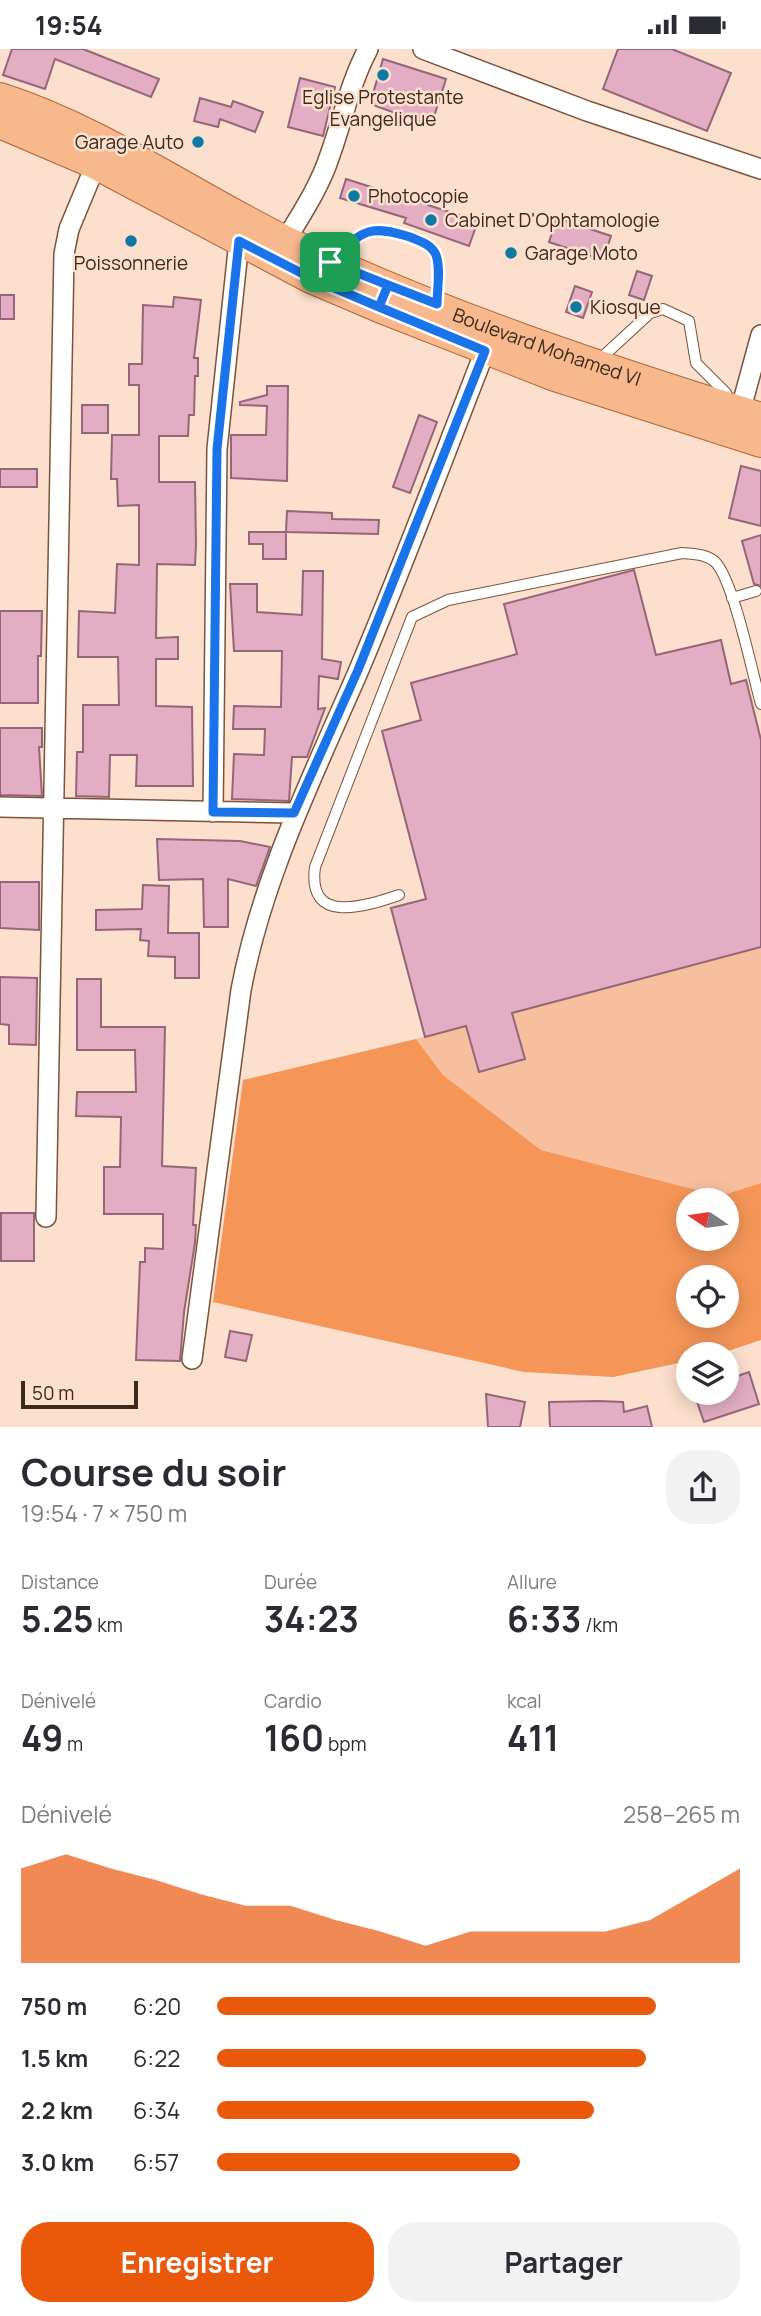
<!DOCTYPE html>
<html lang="fr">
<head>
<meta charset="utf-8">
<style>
	body { margin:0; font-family:Manrope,sans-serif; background:#f2f2f3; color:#2b2b33; height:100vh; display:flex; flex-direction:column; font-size:26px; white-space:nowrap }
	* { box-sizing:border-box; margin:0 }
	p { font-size:23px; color:#7c7c81 }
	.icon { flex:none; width:38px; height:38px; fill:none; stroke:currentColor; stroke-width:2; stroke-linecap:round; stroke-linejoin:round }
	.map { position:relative; height:1378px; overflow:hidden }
	.side { display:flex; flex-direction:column; background:#fff; flex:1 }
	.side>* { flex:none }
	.needle { width:46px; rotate:283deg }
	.controls { position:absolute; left:676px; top:1139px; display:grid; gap:14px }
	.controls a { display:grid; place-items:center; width:63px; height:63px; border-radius:50%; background:#fff; box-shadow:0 4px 18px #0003; font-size:35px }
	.scale { position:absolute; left:21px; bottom:18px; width:117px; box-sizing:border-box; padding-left:7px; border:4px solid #3b291e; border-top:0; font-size:19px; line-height:24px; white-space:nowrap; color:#3b291e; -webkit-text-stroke:5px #fcdfcd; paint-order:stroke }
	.pin { position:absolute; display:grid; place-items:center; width:60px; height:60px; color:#fff; margin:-30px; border-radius:14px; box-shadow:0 4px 10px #0006 }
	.round { display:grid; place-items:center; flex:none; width:74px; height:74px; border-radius:28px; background:#f2f2f3 }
	.summary { display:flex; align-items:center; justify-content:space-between; height:119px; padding:0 21px }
	h1 { font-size:38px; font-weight:700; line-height:52px }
	.figures { display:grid; grid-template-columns:repeat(3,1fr); gap:10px; height:119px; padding:7px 21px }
	.figures div { display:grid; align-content:center }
	.figures b { font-size:35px; font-weight:700 }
	.figures small { font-size:19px; font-weight:400 }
	.figures p { font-size:19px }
	.chart { height:196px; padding:14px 21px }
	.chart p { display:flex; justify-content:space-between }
	.chart svg { width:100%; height:126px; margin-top:7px; fill:#ea580c; opacity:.7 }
	.button { display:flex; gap:14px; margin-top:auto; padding:14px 21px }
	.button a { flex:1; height:80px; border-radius:28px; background:#ea580c; color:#fff; font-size:28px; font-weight:700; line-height:80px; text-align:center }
	.button a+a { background:#f2f2f3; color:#2b2b33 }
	ul { padding:0 21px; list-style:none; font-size:23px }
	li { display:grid; grid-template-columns:112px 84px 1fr; align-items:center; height:52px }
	li i { height:18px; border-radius:9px; background:#ea580c }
	.status { display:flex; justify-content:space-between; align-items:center; height:49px; padding:0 35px; background:#fff; direction:ltr }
	.status svg { height:19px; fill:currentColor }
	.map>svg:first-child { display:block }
	.green { fill:#f8bf9e }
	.forest { fill:#f59658; fill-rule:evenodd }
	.building { fill:#e3aec4; stroke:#956579; stroke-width:2 }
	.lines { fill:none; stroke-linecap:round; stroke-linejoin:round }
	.service-casing { stroke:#7c5339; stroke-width:12 }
	.minor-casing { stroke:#7c5339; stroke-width:22 }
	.primary-casing { stroke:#b16735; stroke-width:32 }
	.service { stroke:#fff; stroke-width:10 }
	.minor { stroke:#fff; stroke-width:19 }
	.primary { stroke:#f7b88d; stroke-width:30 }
	.route-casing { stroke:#fff; stroke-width:14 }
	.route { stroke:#1a73e8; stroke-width:9 }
	.poi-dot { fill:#0e7aa4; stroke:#fcdfcd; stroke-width:2.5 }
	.labels { text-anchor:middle; stroke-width:5; stroke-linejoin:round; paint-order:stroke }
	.poi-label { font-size:19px; fill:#3b291e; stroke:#fcdfcd; text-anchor:start }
	.street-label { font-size:19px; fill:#3b291e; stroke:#fcdfcd }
</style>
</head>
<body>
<div class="status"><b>19:54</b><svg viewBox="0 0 49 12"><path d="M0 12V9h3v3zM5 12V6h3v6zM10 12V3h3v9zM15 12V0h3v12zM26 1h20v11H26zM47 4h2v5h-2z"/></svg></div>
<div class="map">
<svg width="761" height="1378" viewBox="0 0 761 1378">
	<rect width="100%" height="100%" fill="#fcdfcd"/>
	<path class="green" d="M761,898V1134L720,1147L541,1101L443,1026L416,990L466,977L479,1023L525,1010L512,964Z"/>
	<path class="forest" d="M416,990L443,1026L541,1101L720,1147L761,1134V1291L719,1305L688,1306V1312L613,1328L524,1323L213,1253L243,1031ZM688,1152H726V1190H688ZM688,1228H726V1267H688Z"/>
	<path class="building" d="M12,0H83L159,30L151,48L55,10L45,40L3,26Z
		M618,0H672L731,24L707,82L603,40Z
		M383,10L446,30L431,77L370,55Z
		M300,29L335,38L323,87L288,78Z
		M200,49L231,58L233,52L263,63L255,83L220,70L218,78L194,72Z
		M346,130L478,172L469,197L404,174L406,169L340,149Z
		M557,169L611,187L603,211L549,193Z
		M637,222L652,227L644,251L629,246Z
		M575,237L592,243L583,269L566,263Z
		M0,246H14V270H0Z
		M174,248L201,251L194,309H198V327H195L194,366H189L188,387H159V433H195L196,495L195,516L157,515L156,589L178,588V610H156V657L192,658L193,737H136L137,706H110L109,748L76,747L77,703H83V656H119L118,608H78L79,562L115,564L117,515L139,516V456L118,457L117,430H111L112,386H139V336H129V315H142L143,256L173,258Z
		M267,337H288L287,432L231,429V386H266L267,357L240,356V353L267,346Z
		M82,356H108V384H82Z
		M419,366L437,373L410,444L393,438Z
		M741,417L761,422V477L729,469Z
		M0,420H37V438H0Z
		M287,462L332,464V470L379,471L378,485L286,483Z
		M249,483H286V510H263V495H249Z
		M761,486V537L754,535L742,492Z
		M634,521L656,606L721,591L731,635L746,631L761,691V898L512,964L525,1010L479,1023L466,977L425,988L391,859L426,850L382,682L421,671L411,634L517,605L504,555Z
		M303,522H323L322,610L341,613L338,630L319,627L318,660L325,659L307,708H292L289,752L232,750L234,705L264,706L265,680H233L234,657L281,658L282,602H234L230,535H257V563L302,566Z
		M0,562H42L41,607H38V654H0Z
		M0,679H42V698H39L42,747L0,746Z
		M157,790L240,792L270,798L256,837L228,830V878H204L203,830L159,831Z
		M0,833H39V881L0,879Z
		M143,836L169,837L168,884H199V929H175V908L148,907L149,892L140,891L141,880L96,881V861L142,860Z
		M0,928L37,929L36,996L9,995V976L0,975Z
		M77,930H101V978H165L162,1117L196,1119L193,1176H196L195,1194L184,1263L180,1312L136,1311L140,1213H145V1199L163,1200V1165H104V1118H120L121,1068L76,1067L77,1043H136L135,1001H77Z
		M1,1164H34V1212H1Z
		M230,1282L252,1286L246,1312L225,1308Z
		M749,1323L759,1355L704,1373L694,1344H726V1331Z
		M486,1345L525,1353L520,1378H488Z
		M598,1352L623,1353L624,1363L647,1357L652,1378H550L549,1353Z"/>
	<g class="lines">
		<defs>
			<path id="service" d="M332,210C362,183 370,175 409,188C419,191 431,195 435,205C441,219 437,240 437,255
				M598,312L650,264L663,260L689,272L696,314L726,344L729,353
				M732,549L756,542
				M399,846C366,857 307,877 315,818L412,568L448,551L682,504C693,505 709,505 717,515C735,538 752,623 761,655"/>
			<path id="minor" d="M423,0L587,62L761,120
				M285,192C302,164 320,137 330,106C343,70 350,34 368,0
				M740,363L761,286
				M0,758L294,764
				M213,763L217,400L239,192
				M46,1168L64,205L69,180L96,115
				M192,1310L241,941C262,829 313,727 358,623C403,517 443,409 485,302"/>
			<g id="primary">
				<path id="s1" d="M0,49C103,82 192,147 289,194C437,265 604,320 761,369"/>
				<path d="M0,74L96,115L311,229L379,258L555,327L761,393"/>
			</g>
		</defs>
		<use href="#service" class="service-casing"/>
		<use href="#minor" class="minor-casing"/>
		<use href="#primary" class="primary-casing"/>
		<use href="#service" class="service"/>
		<use href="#minor" class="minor"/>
		<use href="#primary" class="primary"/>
	</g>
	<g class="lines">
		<defs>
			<path id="route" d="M330,213L388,236L379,258L311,229L239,192L217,400L213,763L294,764L358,621L485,302L379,258L388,236L437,255C437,241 441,220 436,206C432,196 420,192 410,188C366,174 362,183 330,213"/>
		</defs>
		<use href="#route" class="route-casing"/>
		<use href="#route" class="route"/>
	</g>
	<g class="poi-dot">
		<circle cx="383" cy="26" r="7"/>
		<circle cx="198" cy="93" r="7"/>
		<circle cx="354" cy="147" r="7"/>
		<circle cx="431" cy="171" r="7"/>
		<circle cx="131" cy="192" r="7"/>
		<circle cx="511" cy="204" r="7"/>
		<circle cx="576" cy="258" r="7"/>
	</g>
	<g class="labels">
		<g class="poi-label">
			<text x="383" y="55" text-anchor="middle">Eglise Protestante<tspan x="383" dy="22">Evangelique</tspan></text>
			<text x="184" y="100" text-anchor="end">Garage Auto</text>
			<text x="368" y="154">Photocopie</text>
			<text x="445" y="178">Cabinet D'Ophtamologie</text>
			<text x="525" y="211">Garage Moto</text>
			<text x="131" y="221" text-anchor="middle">Poissonnerie</text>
			<text x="590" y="265">Kiosque</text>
		</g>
		<g class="street-label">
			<text dy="7" stroke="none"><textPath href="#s1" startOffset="602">Boulevard Mohamed VI</textPath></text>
		</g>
	</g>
</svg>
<div class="controls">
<a><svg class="needle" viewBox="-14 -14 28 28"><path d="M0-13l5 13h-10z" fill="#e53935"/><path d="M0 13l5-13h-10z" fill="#7c7c81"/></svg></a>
<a><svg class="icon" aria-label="locate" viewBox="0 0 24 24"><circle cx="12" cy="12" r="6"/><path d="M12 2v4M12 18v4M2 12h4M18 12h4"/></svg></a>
<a><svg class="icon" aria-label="layers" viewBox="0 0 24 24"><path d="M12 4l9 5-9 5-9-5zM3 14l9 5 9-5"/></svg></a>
</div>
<div class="scale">50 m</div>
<div class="pin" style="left:330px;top:213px;background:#1e9e55"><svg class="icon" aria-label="arrive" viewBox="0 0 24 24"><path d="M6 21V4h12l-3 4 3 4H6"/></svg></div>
</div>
<section class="side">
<div class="summary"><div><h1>Course du soir</h1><p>19:54 · 7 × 750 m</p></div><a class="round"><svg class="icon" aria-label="share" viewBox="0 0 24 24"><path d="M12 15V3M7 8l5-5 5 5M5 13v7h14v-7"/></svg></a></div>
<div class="figures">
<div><p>Distance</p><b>5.25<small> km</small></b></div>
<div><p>Durée</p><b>34:23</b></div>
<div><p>Allure</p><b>6:33<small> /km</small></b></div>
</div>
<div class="figures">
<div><p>Dénivelé</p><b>49<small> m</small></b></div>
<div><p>Cardio</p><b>160<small> bpm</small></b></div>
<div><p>kcal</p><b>411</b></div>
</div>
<div class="chart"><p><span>Dénivelé</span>258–265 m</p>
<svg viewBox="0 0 160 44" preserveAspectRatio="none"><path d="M0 44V11L10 6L20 11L30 15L40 20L50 24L60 24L70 29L80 33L90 38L100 33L110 33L120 33L130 33L140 29L150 20L160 11V44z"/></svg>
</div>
<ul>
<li><b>750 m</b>6:20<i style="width:84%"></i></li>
<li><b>1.5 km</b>6:22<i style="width:82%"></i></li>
<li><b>2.2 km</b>6:34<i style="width:72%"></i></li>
<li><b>3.0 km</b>6:57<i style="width:58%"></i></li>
</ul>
<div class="button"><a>Enregistrer</a><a>Partager</a></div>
</section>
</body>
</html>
